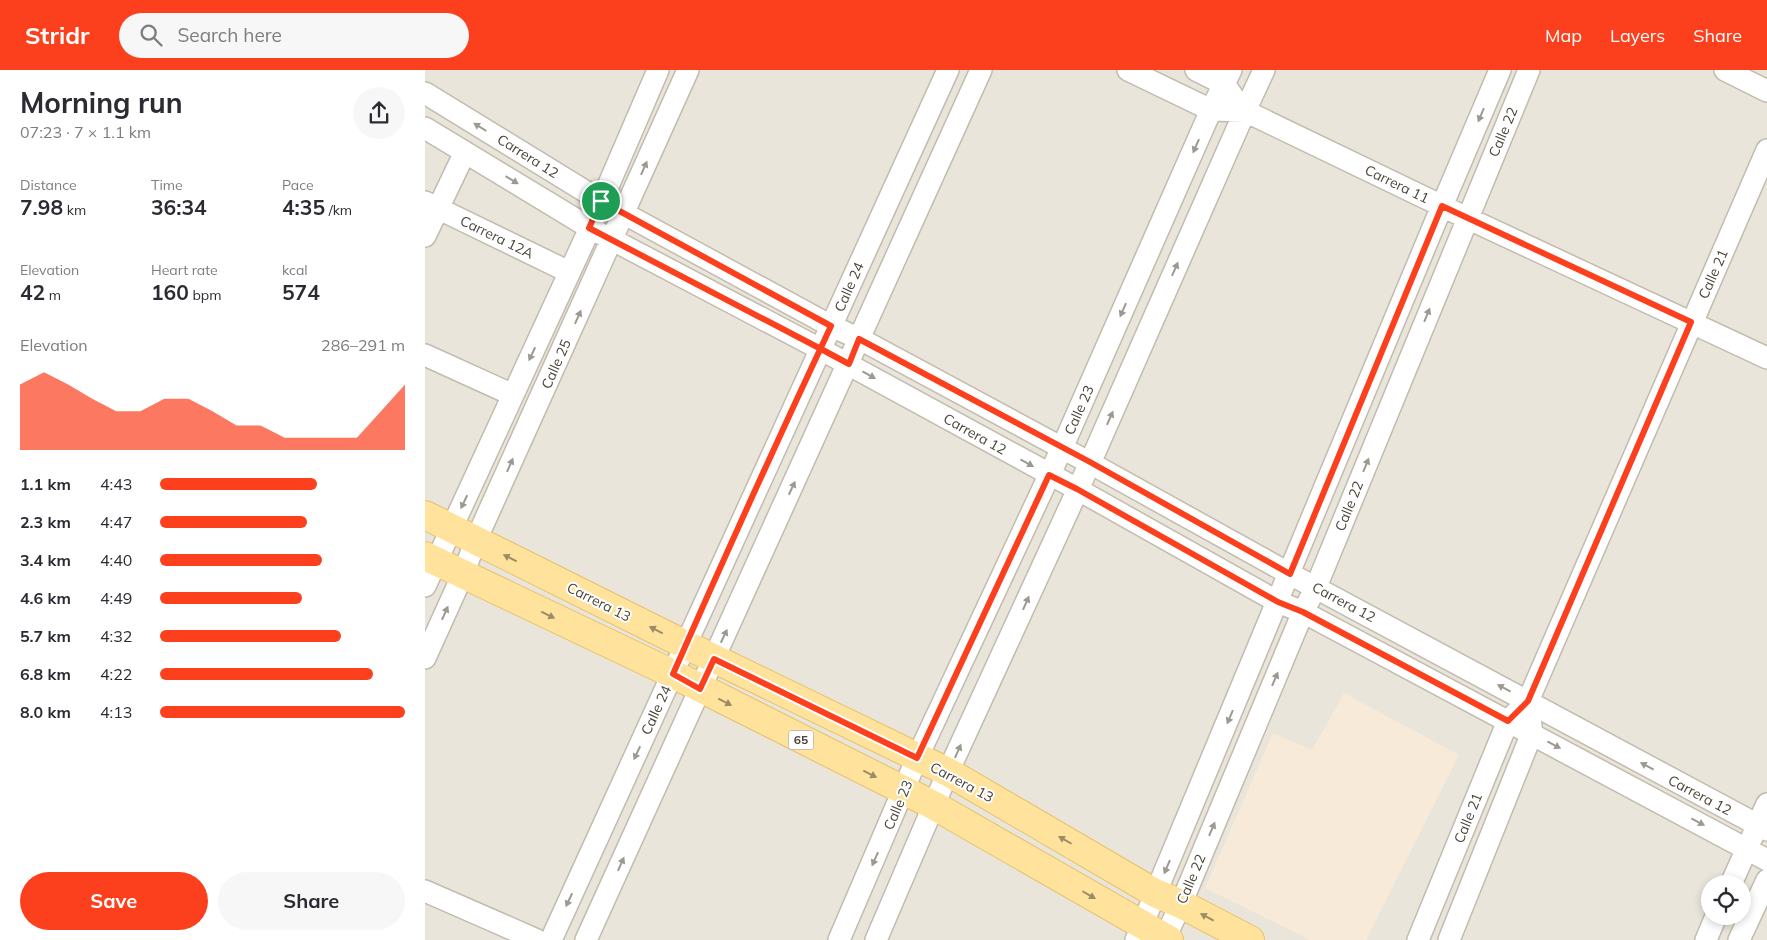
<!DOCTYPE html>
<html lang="en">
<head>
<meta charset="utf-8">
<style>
	body { margin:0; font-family:Mulish,sans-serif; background:#f7f7f7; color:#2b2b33; height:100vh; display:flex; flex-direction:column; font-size:19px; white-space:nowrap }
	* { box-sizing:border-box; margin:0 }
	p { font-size:16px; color:#7c7c81 }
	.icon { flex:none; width:28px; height:28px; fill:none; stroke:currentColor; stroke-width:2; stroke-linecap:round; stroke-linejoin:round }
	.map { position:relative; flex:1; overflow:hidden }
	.sheet { display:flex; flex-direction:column; background:#fff; width:425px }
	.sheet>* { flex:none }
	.fabs { position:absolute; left:1276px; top:805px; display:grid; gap:10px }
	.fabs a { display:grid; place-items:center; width:50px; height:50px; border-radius:50%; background:#fff; box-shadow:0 2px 8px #0003; font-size:25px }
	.pin { position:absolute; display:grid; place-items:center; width:42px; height:42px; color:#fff; margin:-21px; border:2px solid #fff; border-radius:50%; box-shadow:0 1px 5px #0007 }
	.round { display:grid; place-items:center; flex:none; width:52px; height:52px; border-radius:26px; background:#f7f7f7 }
	.summary { display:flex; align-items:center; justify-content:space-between; height:85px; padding:0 20px }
	h1 { font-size:28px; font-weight:700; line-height:38px }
	.stats { display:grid; grid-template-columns:repeat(3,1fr); gap:8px; height:85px; padding:5px 20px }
	.stats div { display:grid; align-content:center }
	.stats b { font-size:21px; font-weight:700 }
	.stats small { font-size:14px; font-weight:400 }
	.stats p { font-size:14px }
	.chart { height:140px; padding:10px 20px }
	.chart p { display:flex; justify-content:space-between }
	.chart svg { width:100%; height:90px; margin-top:5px; fill:#fc3f1d; opacity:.7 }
	.primary-button { display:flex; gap:10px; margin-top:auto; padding:10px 20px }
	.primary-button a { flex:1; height:58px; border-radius:30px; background:#fc3f1d; color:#fff; font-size:20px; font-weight:700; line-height:58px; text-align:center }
	.primary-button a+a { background:#f7f7f7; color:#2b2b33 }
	ul { padding:0 20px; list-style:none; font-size:16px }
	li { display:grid; grid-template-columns:80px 60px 1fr; align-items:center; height:38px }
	li i { height:12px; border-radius:6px; background:#fc3f1d }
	header { display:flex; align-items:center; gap:30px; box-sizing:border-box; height:70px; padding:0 25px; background:#fc3f1d; color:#fff }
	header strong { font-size:24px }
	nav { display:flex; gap:28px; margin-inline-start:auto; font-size:18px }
	.search { width:350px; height:45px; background:#f7f7f7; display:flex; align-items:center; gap:12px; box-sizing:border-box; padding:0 18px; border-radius:28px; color:#7c7c81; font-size:19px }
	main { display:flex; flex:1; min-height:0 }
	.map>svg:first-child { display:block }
	.residential { fill:#eae5da; fill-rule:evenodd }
	.commercial { fill:#f7ead8 }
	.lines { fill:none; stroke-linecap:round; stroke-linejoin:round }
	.minor-casing { stroke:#c2bbae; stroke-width:24 }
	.major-casing { stroke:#e6c16a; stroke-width:30 }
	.minor { stroke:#fff; stroke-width:21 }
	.major { stroke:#ffe39c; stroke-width:28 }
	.oneway { fill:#9c9892 }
	.oneway2 { fill:#9c8c66 }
	.route-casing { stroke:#fff; stroke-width:10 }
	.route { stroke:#fc3f1d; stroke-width:6 }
	.labels { text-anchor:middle; stroke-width:4; stroke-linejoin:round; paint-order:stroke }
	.shield { fill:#fff; stroke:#817c74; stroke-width:1 }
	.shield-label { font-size:12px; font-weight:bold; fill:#4b4439 }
	.street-label { font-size:14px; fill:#4b4439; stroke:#fff }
</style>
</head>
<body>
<header>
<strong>Stridr</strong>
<div class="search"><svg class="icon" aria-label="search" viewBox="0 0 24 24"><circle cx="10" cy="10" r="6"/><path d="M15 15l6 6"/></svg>Search here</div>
<nav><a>Map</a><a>Layers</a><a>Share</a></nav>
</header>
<main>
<section class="sheet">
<div class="summary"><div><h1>Morning run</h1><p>07:23 · 7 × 1.1 km</p></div><a class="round"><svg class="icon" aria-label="share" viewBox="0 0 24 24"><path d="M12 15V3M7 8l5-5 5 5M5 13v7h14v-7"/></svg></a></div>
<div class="stats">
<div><p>Distance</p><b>7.98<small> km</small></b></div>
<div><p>Time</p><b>36:34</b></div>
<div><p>Pace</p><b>4:35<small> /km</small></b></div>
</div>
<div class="stats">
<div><p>Elevation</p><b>42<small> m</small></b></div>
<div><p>Heart rate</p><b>160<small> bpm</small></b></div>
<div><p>kcal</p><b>574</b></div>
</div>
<div class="chart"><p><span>Elevation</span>286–291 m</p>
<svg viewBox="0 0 160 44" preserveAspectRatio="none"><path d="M0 44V12L10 6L20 12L30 19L40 25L50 25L60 19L70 19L80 25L90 32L100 32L110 38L120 38L130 38L140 38L150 25L160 12V44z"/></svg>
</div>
<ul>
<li><b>1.1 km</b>4:43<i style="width:64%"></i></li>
<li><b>2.3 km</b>4:47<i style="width:60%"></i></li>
<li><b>3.4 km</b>4:40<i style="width:66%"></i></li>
<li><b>4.6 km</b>4:49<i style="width:58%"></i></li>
<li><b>5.7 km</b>4:32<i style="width:74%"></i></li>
<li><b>6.8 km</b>4:22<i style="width:87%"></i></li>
<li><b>8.0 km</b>4:13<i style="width:100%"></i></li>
</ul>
<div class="primary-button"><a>Save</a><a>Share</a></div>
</section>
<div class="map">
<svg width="1342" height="870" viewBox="0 0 1342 870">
	<rect width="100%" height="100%" fill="#f6f3ec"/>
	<path class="residential" d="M0,0H1342V870H0ZM1285,814H1318V846H1285Z"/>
	<path class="commercial" d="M919,623L1034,685L941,870H885L780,818L848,663L887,680Z"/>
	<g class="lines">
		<defs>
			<path id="minor" d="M703,0L786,40L820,41L1042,148L1342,288
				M771,0L799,14L807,25
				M1300,0L1342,21
				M0,23L176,131L406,256L435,269L665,393L865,504L1342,760
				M0,58L165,158L395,279L652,419L853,532L878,542L1342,790
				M0,132L144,202
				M0,166L40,82
				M0,285L88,325
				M0,516L165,158L233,0
				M0,588L38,504L51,470L263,0
				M1306,814L1342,734
				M0,821L112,870
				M126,870L523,0
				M161,870L556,0
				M414,870L492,688L637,378L786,40L806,0
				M451,870L523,702L665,393L820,41L839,0
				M711,870L1017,136L1075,0
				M739,870L756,834L878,542L891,517L1104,0
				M993,870L1083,651L1103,631L1342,80
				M1024,870L1107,663L1105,649
				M1281,870L1291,846
				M1314,870L1342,810"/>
			<path id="major" d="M0,445L261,575L523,702L730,823L756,834L825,870
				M0,486L248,604L510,736L744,870"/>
		</defs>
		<use href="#minor" class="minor-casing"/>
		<use href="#major" class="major-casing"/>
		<use href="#minor" class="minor"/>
		<use href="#major" class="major"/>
	</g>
	<defs><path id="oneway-solid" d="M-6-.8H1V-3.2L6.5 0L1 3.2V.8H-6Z" transform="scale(1.25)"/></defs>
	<g class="oneway">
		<use href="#oneway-solid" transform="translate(1056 45) rotate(113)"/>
		<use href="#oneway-solid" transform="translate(55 57) rotate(-148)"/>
		<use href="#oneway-solid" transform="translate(771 76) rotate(114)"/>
		<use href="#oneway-solid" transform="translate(219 98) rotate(-66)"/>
		<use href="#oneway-solid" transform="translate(87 110) rotate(31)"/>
		<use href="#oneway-solid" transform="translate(750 199) rotate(-66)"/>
		<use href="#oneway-solid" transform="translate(698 240) rotate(114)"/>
		<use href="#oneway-solid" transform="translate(1002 245) rotate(-68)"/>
		<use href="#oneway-solid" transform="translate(153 247) rotate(-66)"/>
		<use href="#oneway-solid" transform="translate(107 284) rotate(115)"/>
		<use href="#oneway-solid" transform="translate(444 305) rotate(29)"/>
		<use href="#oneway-solid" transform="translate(685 348) rotate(-66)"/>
		<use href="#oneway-solid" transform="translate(602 393) rotate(29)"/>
		<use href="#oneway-solid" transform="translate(85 395) rotate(-66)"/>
		<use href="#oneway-solid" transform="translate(941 395) rotate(-68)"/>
		<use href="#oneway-solid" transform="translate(367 418) rotate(-65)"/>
		<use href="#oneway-solid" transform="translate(39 432) rotate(115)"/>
		<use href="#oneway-solid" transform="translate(601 533) rotate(-66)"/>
		<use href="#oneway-solid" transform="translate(20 543) rotate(-66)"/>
		<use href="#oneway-solid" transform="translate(299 566) rotate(-65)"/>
		<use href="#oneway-solid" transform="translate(850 609) rotate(-67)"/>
		<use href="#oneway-solid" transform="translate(1079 618) rotate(-152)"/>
		<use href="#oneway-solid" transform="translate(805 647) rotate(113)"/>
		<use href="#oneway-solid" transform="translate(1129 675) rotate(28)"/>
		<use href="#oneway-solid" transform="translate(533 681) rotate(-66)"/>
		<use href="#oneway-solid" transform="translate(212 683) rotate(115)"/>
		<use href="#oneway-solid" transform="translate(1222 696) rotate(-152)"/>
		<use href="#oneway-solid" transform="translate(1273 752) rotate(28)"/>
		<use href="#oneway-solid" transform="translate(787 759) rotate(-67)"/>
		<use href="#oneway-solid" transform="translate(450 789) rotate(114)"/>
		<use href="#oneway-solid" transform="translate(196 794) rotate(-66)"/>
		<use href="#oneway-solid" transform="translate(742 797) rotate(113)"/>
		<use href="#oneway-solid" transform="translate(144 830) rotate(115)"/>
	</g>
	<g class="oneway2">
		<use href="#oneway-solid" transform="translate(85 488) rotate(-153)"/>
		<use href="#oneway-solid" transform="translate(123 545) rotate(26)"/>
		<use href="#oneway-solid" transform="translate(231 560) rotate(-153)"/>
		<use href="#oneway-solid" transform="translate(300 632) rotate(27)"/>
		<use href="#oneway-solid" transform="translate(445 704) rotate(27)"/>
		<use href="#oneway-solid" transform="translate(640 770) rotate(-150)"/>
		<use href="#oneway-solid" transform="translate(664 825) rotate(30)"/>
		<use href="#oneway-solid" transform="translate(782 847) rotate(-152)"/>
	</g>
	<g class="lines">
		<defs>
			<path id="route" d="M176,131L406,256C352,371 299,488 248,604L275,619L289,589L492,688L624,405L652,419L853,532L878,542L1083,651L1103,631L1266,252L1017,136L865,504L665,392L434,269L424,294L396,279L164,158L176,131"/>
		</defs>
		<use href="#route" class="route-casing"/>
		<use href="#route" class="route"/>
	</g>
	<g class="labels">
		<rect class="shield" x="363.5" y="660.5" width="25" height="19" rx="4"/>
		<g class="shield-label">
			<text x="376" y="674">65</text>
		</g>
		<g class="street-label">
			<text transform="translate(1078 62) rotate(-67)" y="5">Calle 22</text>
			<text transform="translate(103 86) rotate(32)" y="5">Carrera 12</text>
			<text transform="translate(972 114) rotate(26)" y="5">Carrera 11</text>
			<text transform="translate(72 167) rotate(26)" y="5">Carrera 12A</text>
			<text transform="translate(1288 204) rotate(-66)" y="5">Calle 21</text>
			<text transform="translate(424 217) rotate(-66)" y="5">Calle 24</text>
			<text transform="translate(131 294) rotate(-66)" y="5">Calle 25</text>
			<text transform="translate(654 340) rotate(-66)" y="5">Calle 23</text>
			<text transform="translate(550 364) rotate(29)" y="5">Carrera 12</text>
			<text transform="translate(924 436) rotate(-68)" y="5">Calle 22</text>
			<text transform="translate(174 532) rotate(27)" y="5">Carrera 13</text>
			<text transform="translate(919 532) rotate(28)" y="5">Carrera 12</text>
			<text transform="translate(231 640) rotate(-65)" y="5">Calle 24</text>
			<text transform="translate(537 712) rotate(28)" y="5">Carrera 13</text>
			<text transform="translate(1275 725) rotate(28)" y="5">Carrera 12</text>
			<text transform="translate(473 735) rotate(-67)" y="5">Calle 23</text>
			<text transform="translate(1043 748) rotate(-68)" y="5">Calle 21</text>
			<text transform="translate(766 809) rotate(-67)" y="5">Calle 22</text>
		</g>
	</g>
</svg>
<div class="fabs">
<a><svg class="icon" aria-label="locate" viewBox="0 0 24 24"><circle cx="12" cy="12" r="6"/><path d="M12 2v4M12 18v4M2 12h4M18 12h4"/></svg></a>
</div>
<div class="pin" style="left:176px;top:131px;background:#1e9e55"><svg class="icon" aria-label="arrive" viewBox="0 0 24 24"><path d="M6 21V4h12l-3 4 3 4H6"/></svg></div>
</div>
</main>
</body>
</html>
